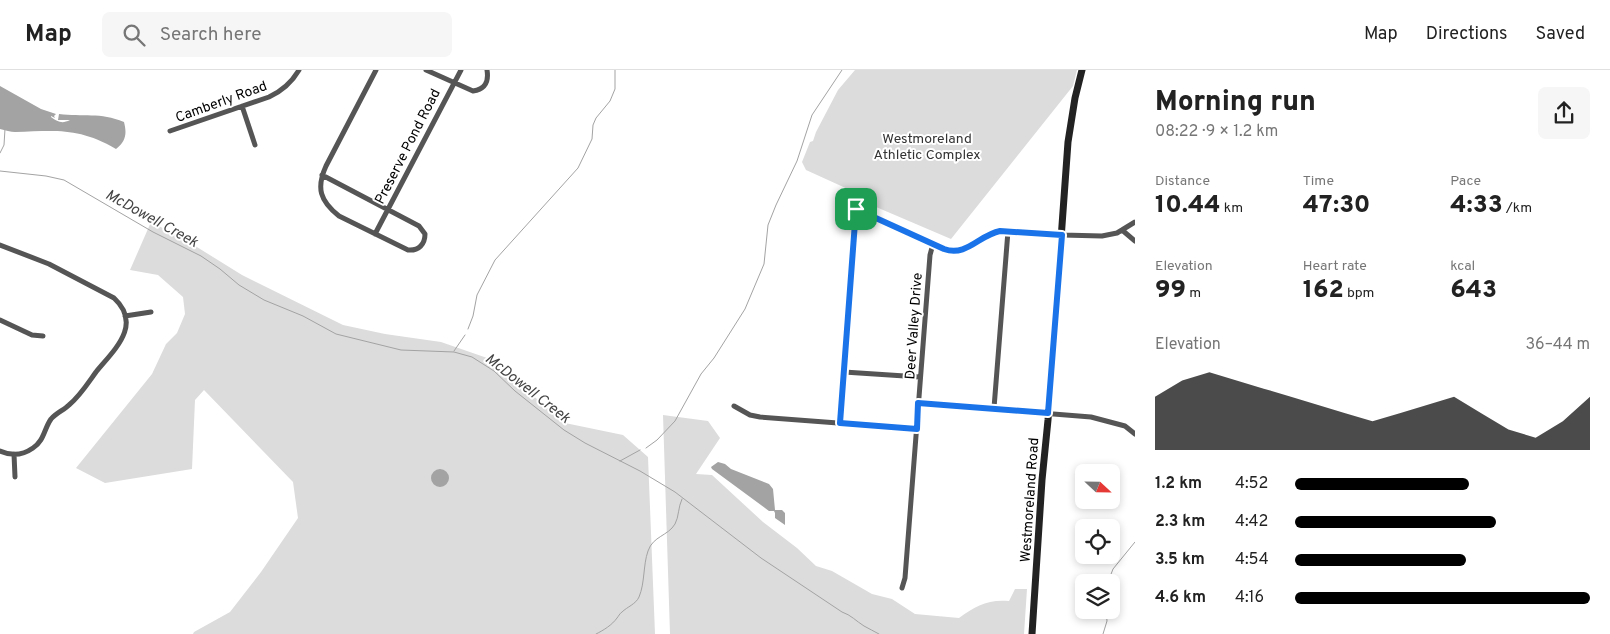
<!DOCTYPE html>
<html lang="en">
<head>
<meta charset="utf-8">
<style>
	body { margin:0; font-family:Overpass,sans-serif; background:#f6f6f6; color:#222; height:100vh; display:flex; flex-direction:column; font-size:19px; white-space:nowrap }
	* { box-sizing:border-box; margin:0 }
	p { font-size:16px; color:#767676 }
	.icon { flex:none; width:28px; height:28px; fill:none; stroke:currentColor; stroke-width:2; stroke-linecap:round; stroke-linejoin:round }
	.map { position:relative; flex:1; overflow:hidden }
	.panel { display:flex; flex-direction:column; background:#fff; width:475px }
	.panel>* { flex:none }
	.needle { width:32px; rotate:112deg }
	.fabs { position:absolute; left:1075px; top:394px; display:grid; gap:10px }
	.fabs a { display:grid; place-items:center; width:45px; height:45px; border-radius:8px; background:#fff; box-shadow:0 2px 8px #0003; font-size:25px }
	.pin { position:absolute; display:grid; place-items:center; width:42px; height:42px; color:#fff; margin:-21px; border-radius:10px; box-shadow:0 2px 8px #0006 }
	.round { display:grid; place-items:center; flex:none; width:52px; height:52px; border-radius:8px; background:#f6f6f6 }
	.headline { display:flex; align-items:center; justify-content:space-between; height:85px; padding:0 20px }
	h1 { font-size:28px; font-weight:800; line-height:38px }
	.stats { display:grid; grid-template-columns:repeat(3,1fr); gap:8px; height:85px; padding:5px 20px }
	.stats div { display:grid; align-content:center }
	.stats b { font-size:25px; font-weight:800 }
	.stats small { font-size:14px; font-weight:400 }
	.stats p { font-size:14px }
	.chart { height:140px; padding:10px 20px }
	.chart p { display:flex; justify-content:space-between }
	.chart svg { width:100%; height:90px; margin-top:5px; fill:#000; opacity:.7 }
	ul { padding:0 20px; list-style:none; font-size:16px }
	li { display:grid; grid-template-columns:80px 60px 1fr; align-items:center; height:38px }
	li i { height:12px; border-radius:6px; background:#000 }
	header { display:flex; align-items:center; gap:30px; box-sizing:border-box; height:70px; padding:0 25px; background:#fff; border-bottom:1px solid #e0e0e0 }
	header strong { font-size:24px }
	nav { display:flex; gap:28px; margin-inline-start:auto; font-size:18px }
	.search { width:350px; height:45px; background:#f6f6f6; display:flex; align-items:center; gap:12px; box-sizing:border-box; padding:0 18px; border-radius:8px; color:#767676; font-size:19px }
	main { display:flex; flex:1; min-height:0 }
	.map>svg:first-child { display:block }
	.green { fill:#dcdcdc }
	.water { fill:#a3a3a3 }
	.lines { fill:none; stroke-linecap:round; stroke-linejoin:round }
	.stream { stroke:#a3a3a3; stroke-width:1 }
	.street { stroke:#555; stroke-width:5 }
	.secondary { stroke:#222; stroke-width:7 }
	.route-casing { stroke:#fff; stroke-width:10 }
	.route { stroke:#1a73e8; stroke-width:6 }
	.labels { text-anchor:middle; stroke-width:4; stroke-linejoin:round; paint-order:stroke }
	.street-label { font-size:14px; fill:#000; stroke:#fff }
	.park-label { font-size:14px; fill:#333; stroke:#fff }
	.water-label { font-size:15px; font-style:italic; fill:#444; stroke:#fff }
</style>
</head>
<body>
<header>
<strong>Map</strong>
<div class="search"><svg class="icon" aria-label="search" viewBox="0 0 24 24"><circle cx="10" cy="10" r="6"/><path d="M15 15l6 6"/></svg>Search here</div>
<nav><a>Map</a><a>Directions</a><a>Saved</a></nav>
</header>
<main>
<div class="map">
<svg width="1135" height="564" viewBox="0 0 1135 564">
	<rect width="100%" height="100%" fill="#fff"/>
	<path class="green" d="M855,0H1077L1073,16L951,169L848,125L850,120L806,100L802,92L810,72L813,71L816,62L838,20Z
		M151,152L184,169L242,205L343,255L385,264L441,272L490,289L565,353L623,365L648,387L655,564H193L194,562L230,542L261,502L298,448L293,412L204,320L195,330L192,399L105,413L76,398L152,304L166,274L177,263L185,244L183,227L158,205L130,200Z
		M663,345L708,351L720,368L696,404L712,405L763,452L797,478L816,496L832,501L872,524L892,529L915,544L959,548C975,536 988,529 1009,531L1015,519H1027L1024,564H670Z"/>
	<path class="water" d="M0,16L41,39L56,44L54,46L55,48L51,46V47C58,52 62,54 70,50H58L59,44C83,47 100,42 124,52C127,64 126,71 116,79C78,57 56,61 15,62C11,62 5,60 0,59Z
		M718,392L725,394L731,399L769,414L773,419L775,440H782L785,443V455L775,448V443L774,441H769L712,399L711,397Z
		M431 408a9 9 0 1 1 18 0a9 9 0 1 1-18 0Z"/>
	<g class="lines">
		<path class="stream" d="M0,83L4,75L5,59
			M0,101L46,106L64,110L153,162L201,186L220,199L239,215L264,230L303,246L336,264L401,280L454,282L472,287L494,301L515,321L564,360L585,373L640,401L675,422L761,488L842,542C851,545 856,551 864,556C869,559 874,561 879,564
			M468,259L473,246L477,225L495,190L578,98L592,69L593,55L596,48L610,31L615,19V0
			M454,281L465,265
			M646,378L657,370L675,351L701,304L714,288L745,239L764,194L768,155L776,135L797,91L812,45L842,0
			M620,391L640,380
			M1108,512L1113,499L1135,472
			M596,564C604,560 612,555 617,548C618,547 620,543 622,542C627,537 636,534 639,527C645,513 643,495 648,481C653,466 668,466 675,454C679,447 678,437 682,429
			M1103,564L1107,551L1106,540"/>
		<path class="street" d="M426,0L473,21C485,19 489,12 487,0
			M242,36L255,75
			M170,61L269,27C282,21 292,12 299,0
			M322,105L419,156L425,164C425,174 419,181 408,180L339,146C320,131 316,118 326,96L376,0
			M840,132L944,179C967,188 979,165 1001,161L1062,165L1102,166L1117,163L1135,152
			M1122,160L1135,171
			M375,164L461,0
			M0,175L49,194L114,228C143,255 114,280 96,302C88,313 80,326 69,335C64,340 56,343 51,349C44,359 44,371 33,378C23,385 11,386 0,381
			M125,246L151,242
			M0,250L32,265L43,266
			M844,302L920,307
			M918,333L1091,347L1125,356L1135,364
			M734,336L750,345L760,347L917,359
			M994,338L1008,161
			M840,353L856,139
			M14,384L15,407
			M902,518L905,508L930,185L933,174"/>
		<path class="secondary" d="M1032,564L1042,410L1048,350L1068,72L1075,28L1082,0"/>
	</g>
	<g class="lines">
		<defs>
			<path id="route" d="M856,139L944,179C967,187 979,165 1000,161L1062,165L1048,343L918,333L917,359L840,353Z"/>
		</defs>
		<use href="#route" class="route-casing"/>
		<use href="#route" class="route"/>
	</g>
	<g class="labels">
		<g class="street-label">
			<text transform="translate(221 31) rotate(-20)" y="5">Camberly Road</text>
			<text transform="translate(407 76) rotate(-63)" y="5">Preserve Pond Road</text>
			<text transform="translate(913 256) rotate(-86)" y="5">Deer Valley Drive</text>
			<text transform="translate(1029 430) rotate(-86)" y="5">Westmoreland Road</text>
		</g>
		<g class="park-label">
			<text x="927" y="73">Westmoreland<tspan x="927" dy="16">Athletic Complex</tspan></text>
		</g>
		<g class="water-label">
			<text transform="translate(152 148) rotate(29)" y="5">McDowell Creek</text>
			<text transform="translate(528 318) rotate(38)" y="5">McDowell Creek</text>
		</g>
	</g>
</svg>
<div class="fabs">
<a><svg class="needle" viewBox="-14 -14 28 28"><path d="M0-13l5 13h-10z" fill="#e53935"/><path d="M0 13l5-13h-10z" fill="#767676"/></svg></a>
<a><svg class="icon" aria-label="locate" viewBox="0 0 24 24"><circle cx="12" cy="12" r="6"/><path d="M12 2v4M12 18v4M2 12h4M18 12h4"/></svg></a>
<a><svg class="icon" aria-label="layers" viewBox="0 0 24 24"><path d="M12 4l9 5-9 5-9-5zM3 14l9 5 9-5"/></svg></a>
</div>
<div class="pin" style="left:856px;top:139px;background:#1e9e55"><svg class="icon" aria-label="arrive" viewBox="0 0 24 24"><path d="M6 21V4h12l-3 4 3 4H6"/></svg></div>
</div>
<section class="panel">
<div class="headline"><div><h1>Morning run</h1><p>08:22 · 9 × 1.2 km</p></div><a class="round"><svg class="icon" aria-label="share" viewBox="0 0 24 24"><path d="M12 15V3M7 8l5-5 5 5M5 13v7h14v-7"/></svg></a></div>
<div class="stats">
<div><p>Distance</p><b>10.44<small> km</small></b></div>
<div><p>Time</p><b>47:30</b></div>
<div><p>Pace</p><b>4:33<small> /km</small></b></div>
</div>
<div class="stats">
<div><p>Elevation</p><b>99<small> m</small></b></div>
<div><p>Heart rate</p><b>162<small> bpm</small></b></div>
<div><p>kcal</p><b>643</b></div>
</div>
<div class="chart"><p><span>Elevation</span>36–44 m</p>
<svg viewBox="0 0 160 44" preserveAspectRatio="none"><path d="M0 44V18L10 10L20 6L30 10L40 14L50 18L60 22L70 26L80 30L90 26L100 22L110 18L120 26L130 34L140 38L150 30L160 18V44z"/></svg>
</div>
<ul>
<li><b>1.2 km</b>4:52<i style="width:59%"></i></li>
<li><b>2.3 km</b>4:42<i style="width:68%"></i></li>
<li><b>3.5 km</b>4:54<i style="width:58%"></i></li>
<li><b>4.6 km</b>4:16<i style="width:100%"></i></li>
</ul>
</section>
</main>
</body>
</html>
